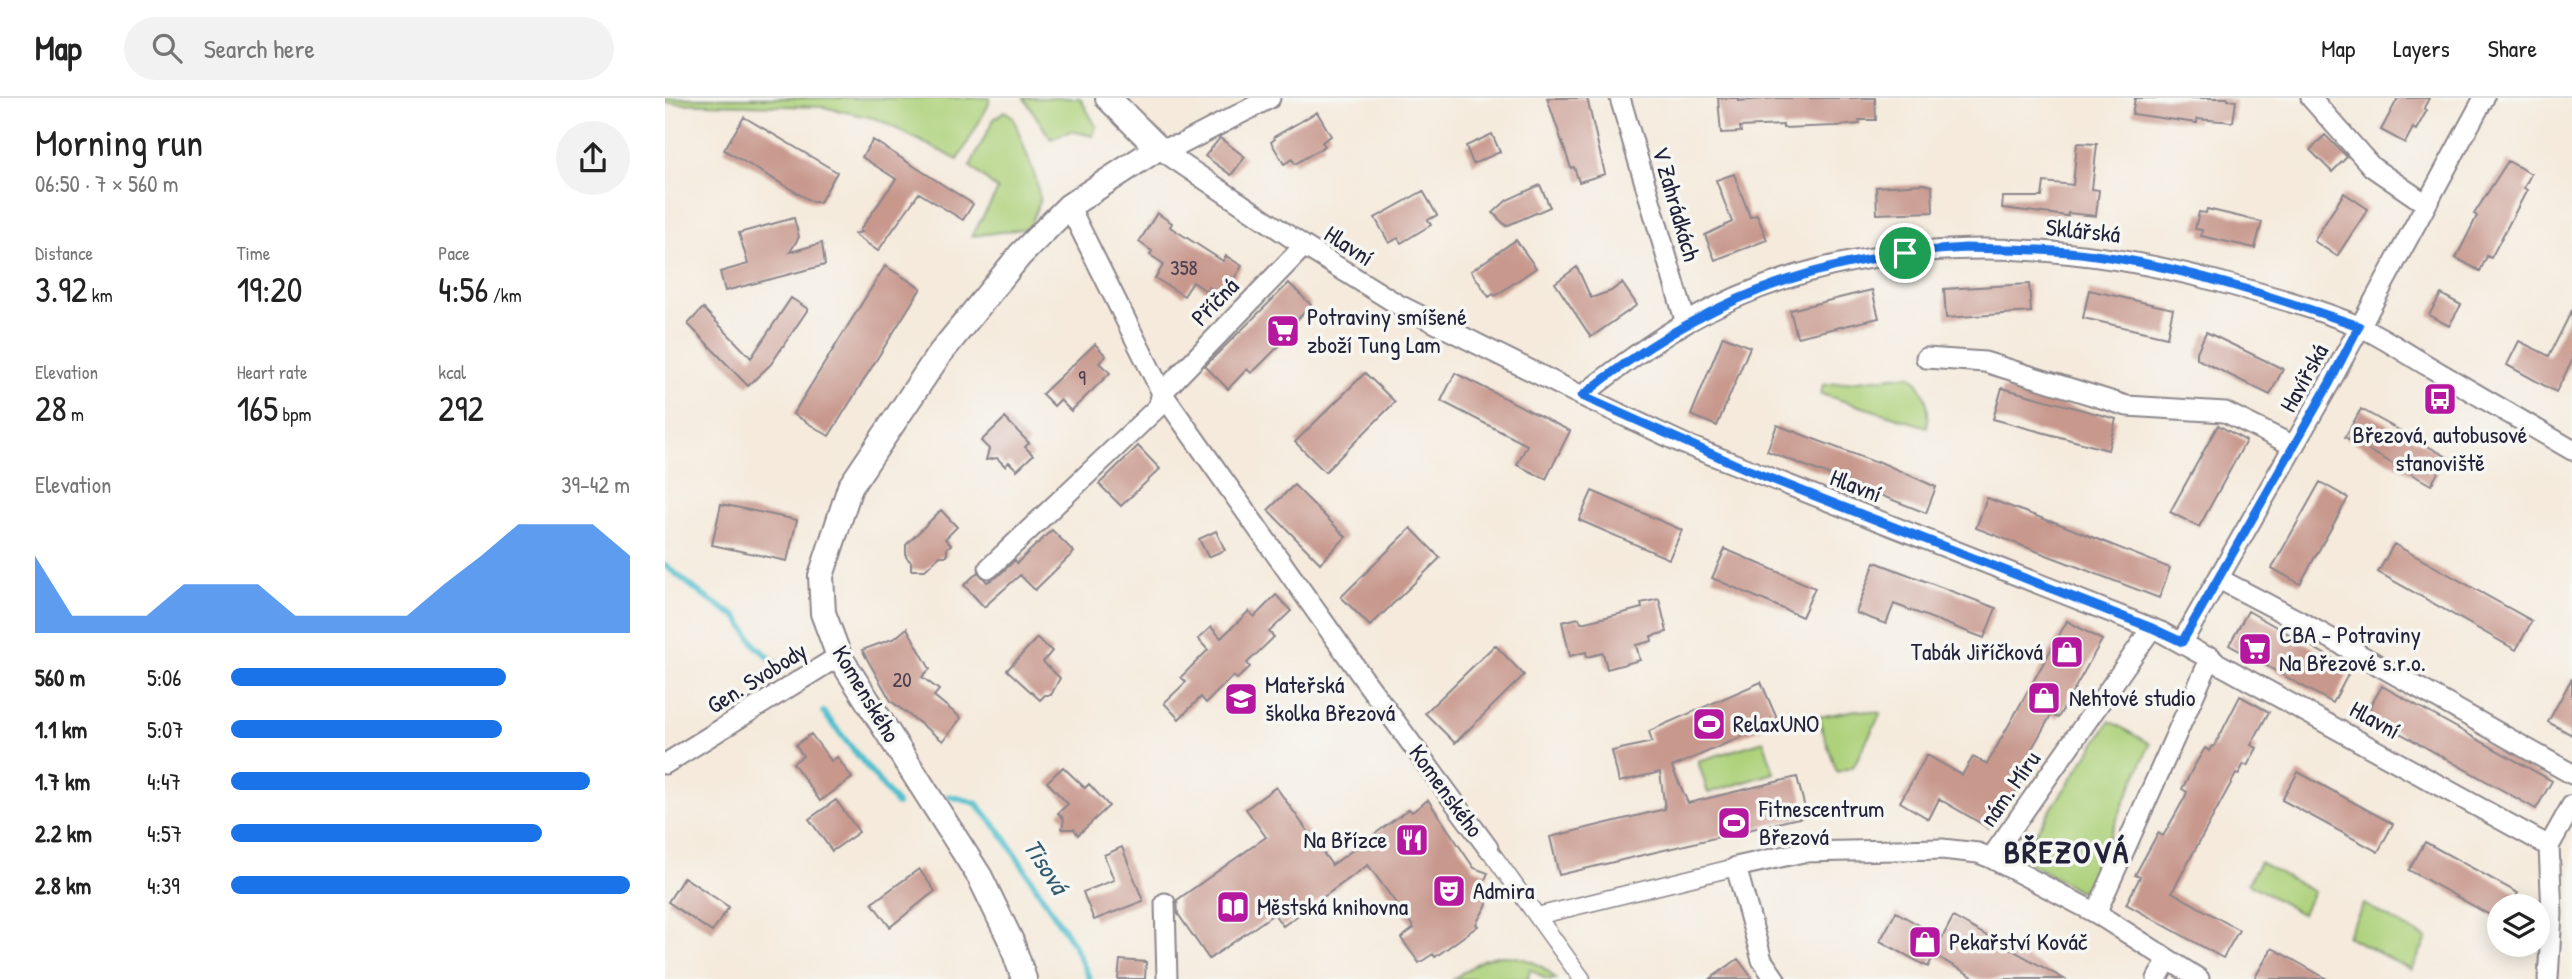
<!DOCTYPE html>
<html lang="en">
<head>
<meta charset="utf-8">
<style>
	body { margin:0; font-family:"Patrick Hand",sans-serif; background:#f2f2f2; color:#222; height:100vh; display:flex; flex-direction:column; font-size:26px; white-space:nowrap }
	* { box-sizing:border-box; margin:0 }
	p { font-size:23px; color:#767676 }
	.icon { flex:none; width:38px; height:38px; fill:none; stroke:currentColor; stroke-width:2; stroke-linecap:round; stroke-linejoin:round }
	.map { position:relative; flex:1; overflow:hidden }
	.side { display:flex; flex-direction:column; background:#fff; width:665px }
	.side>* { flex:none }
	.controls { position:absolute; left:1822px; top:796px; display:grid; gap:14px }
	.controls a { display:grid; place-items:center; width:63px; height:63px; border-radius:50%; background:#fff; box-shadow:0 4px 18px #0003; font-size:35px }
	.pin { position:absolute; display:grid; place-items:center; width:60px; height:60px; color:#fff; margin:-30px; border:4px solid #fff; border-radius:50%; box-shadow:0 2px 7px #0007 }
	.round { display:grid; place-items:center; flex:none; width:74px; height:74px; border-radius:37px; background:#f2f2f2 }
	.overview { display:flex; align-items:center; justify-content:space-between; height:119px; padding:0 35px }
	h1 { font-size:38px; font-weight:600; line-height:52px }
	.metrics { display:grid; grid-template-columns:repeat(3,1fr); gap:10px; height:119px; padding:7px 35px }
	.metrics div { display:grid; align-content:center }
	.metrics b { font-size:35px; font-weight:600 }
	.metrics small { font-size:19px; font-weight:400 }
	.metrics p { font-size:19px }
	.chart { height:196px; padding:14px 35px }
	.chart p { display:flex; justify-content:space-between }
	.chart svg { width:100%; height:126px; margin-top:7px; fill:#1a73e8; opacity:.7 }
	ul { padding:0 35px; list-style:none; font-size:23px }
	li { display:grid; grid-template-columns:112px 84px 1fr; align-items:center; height:52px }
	li i { height:18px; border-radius:9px; background:#1a73e8 }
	header { display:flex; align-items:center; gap:42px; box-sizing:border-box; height:98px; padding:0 35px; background:#fff; border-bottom:2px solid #e0e0e0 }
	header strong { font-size:33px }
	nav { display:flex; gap:38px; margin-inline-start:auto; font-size:24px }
	.search { width:490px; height:63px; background:#f2f2f2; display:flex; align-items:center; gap:18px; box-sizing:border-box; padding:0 24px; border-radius:38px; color:#767676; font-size:26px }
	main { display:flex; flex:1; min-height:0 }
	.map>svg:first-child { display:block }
	.green { fill:#aed27b; stroke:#687a5b; stroke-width:2 }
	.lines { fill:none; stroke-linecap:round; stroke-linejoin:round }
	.stream { stroke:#53bfce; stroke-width:6 }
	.building { fill:#c8988d }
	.pedestrian-casing { stroke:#8c868b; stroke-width:19 }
	.minor-casing { stroke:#8c868b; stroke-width:23 }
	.tertiary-casing { stroke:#8c868b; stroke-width:28 }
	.pedestrian { stroke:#fff; stroke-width:16 }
	.minor { stroke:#fff; stroke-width:19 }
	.tertiary { stroke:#fff; stroke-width:24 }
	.route-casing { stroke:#fff; stroke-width:14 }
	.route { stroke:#1a73e8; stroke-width:9 }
	.labels { text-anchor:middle; stroke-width:7; stroke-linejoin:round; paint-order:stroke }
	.number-label { font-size:21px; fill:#4c4050 }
	.street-label { font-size:24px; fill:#22223b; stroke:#f6f6f2 }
	.poi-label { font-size:24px; fill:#22223b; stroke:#f6f6f2; text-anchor:start }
	.water-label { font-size:26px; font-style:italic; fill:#33596e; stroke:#f6f6f2 }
	.district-label { font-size:32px; font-weight:bold; letter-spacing:2px; fill:#22223b; stroke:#f6f6f2 }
</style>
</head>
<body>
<header>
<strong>Map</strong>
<div class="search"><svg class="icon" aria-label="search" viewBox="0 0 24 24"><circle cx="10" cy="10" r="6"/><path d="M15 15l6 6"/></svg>Search here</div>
<nav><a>Map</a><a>Layers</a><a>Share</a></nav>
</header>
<main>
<section class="side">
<div class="overview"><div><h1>Morning run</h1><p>06:50 · 7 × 560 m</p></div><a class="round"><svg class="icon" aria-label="share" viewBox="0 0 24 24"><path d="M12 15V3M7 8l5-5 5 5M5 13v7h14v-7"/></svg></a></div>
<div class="metrics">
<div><p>Distance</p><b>3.92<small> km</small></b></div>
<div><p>Time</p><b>19:20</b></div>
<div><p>Pace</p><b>4:56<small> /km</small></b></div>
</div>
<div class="metrics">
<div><p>Elevation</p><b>28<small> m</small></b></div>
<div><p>Heart rate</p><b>165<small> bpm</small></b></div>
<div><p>kcal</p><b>292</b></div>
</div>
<div class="chart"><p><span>Elevation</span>39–42 m</p>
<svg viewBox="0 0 160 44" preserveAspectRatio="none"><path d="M0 44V17L10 38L20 38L30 38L40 27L50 27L60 27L70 38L80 38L90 38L100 38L110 27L120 17L130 6L140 6L150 6L160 17V44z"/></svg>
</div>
<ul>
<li><b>560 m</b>5:06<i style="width:69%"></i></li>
<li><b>1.1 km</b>5:07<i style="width:68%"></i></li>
<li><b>1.7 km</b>4:47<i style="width:90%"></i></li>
<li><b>2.2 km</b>4:57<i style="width:78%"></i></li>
<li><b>2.8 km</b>4:39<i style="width:100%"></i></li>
</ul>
</section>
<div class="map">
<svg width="1907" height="881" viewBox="0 0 1907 881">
	<rect width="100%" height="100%" fill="#f6f6f2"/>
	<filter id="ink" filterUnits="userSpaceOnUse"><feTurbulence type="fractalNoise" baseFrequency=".0143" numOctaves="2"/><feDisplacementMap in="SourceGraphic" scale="14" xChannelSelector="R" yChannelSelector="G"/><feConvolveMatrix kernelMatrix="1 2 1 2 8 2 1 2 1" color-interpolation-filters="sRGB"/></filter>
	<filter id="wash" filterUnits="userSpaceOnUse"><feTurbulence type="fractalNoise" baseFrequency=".00686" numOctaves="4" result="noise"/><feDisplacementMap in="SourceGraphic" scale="28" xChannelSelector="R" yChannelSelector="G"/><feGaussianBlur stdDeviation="1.57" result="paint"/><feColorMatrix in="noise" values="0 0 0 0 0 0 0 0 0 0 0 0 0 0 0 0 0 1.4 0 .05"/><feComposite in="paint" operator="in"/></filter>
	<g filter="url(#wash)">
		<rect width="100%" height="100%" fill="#f5eadb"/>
		<path class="green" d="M0,0H325L323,8L293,62L212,21L158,9L0,5Z
			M359,0H415L431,28L428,38L406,33L386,41Z
			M340,13L348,19L371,81L375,102L364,130L307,138L333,92L305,68L329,21Z
			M1245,277C1260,288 1266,312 1262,329L1156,296L1158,287Z
			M1191,612L1216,615L1188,669L1172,674L1153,619Z
			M1445,623L1485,646L1423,787L1415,793L1359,762L1357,755Z
			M1099,643L1109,675L1043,695L1033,663Z
			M1595,764L1649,794L1637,816L1583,785Z
			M1699,806L1762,841L1746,872L1682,838Z
			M831,858C855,857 875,863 891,881H881L865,871L863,881H788L817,862Z"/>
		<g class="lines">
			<path class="stream" d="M0,467L40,499L73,520L91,548L118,571
				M158,614L232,706
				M284,698L311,705L337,736L408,846L425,881"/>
		</g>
		<g id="blocks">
			<path class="building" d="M882,0H922L940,76L914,84L909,69L906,70Z
				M1053,0H1073V3L1112,0H1210L1211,22H1194L1195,26L1170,28L1118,30V27L1075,29L1076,34L1056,35Z
				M1470,0H1563V2L1571,3L1568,24L1532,21V25L1467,16Z
				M1733,0H1764L1759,10L1762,12L1751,32L1748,30L1740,45L1716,32Z
				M652,14L666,38L657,44L660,48L630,66L627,61L619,66L606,44L610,41L609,39Z
				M79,19L172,74L155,104H148L59,52Z
				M827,36L835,54L808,66L801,48Z
				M1660,37L1682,59L1667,74L1645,52Z
				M555,40L580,59L566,77L540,58Z
				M208,42L308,106L298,122L254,95L213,153L189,136L197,134L195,132L231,81L197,59Z
				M1412,45L1432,46L1427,91L1434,92L1431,118L1403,115V118L1337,110L1338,99H1377L1379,84L1408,87Z
				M1843,63L1866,76L1859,90L1862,92L1826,160L1822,158L1815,173L1791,160L1812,118L1809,116Z
				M1069,76L1085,119L1092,117L1102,142L1050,162L1040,137L1067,124L1051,82Z
				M1259,86L1267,88L1268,114L1212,116L1211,89Z
				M875,87L885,109L841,128L828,115L842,102Z
				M758,93L772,117L763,122L766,127L736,145L733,140L724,145L710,120Z
				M1679,95L1703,111L1672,158L1649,143Z
				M1542,111L1597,124L1590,150L1536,138L1537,132L1530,131L1534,114L1541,115Z
				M492,115L507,125L505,129L558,163L561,158L577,168L558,197L544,189L541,193L528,184L519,198L490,180L499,166L485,157L487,153L474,144Z
				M129,120L134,139L125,154L157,145L160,167L60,193L55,174L83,166L74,135Z
				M851,142L871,170L830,198L828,196L824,199L806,173Z
				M220,168L256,190L164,338L128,316Z
				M912,169L926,200L946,193L957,185L972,207L926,239L890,185Z
				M624,185L646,207L627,227L631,231L593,269L586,275L582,271L563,291L540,268Z
				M1364,186L1366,214L1281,220L1279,191Z
				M1207,192L1214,220L1132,239L1125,212Z
				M1424,192L1508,211L1502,239L1418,220Z
				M1776,196L1796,207L1784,228L1764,217Z
				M126,200L143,211L106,266L83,288L23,226L38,210L86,260Z
				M1907,212V263L1891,294L1842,267L1854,243L1884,258Z
				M1541,234L1618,271L1605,297L1532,261V254Z
				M1058,238L1085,249L1052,328L1026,317Z
				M430,246L441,258L434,265L445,275L406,313L395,302L389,308L377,296Z
				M700,275L730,304L660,374L630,344Z
				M790,275L905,333L881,381L852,367L862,347L776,303Z
				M1337,290L1451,321L1443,352L1328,321Z
				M1696,311L1782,359L1766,387L1680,339Z
				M340,320L364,345L360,349L368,357L352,372L344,364L340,368L332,360L321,362L324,351L316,343Z
				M1112,327L1212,365L1213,363L1271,389L1261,415L1102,353Z
				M1553,327L1581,343L1534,429L1505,414Z
				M473,348L495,371L456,408L434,386Z
				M1655,384L1683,400L1635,486L1607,470Z
				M629,387L681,439L655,465L603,412Z
				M927,393L1017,432L1004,461L914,422Z
				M1322,400L1387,424V423L1505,470L1494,500L1311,430Z
				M56,406L132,422L122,463L47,447Z
				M276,412L292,429L280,441L286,447L282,450V458H275L260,472H246V464L241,459V447Z
				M746,430L775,460L705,528L676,499Z
				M387,432L409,454L370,492L355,477L319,509L299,487L313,474L322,484L332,479L350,462L352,465Z
				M551,433L560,452L543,459L534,441Z
				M1729,446L1867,523L1851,552L1713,474Z
				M1060,451L1150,490L1137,519L1047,480Z
				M1210,464L1331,510L1319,540L1229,506L1221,526L1191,515Z
				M611,497L626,513L604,534L609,539L582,565L585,569L572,581L568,578L541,605L536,599L514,621L499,605L521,584L516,579L543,552L533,541L546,529L556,540L584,513L589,519Z
				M994,501L1002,534L986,538L987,543L971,547L975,562L942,571L938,555L922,559L921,554L905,558L897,524L914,520L916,525L958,515L977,510L976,505Z
				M1583,513L1686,571L1668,605L1564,547Z
				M1402,523L1437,542L1393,620L1386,617L1361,661L1367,664L1344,706L1339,703L1324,730L1274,701L1264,721L1235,704L1262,657L1297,677L1308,659L1322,666Z
				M242,530L265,571L257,579L274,592L269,598L296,620L278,643L226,603L197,552L230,540Z
				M372,540L387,553L378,564L395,580L386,597H380L375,602L342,572Z
				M830,547L859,577L790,645L760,615Z
				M1907,580V637L1883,624Z
				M1096,584L1113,623L1007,669L1023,705L1132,679L1142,718L894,777L885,739L1000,711L995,674L954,684L947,653L987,644L984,633Z
				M1717,588L1887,683L1871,711L1701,616Z
				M1575,598L1604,614L1586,647L1592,650L1582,668L1579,666L1573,677L1571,676L1507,794L1574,832L1558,860L1461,806L1475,779L1470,777L1493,735L1498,738L1501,733L1520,699L1522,694L1517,691L1528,670L1540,650L1544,653L1547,648L1549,649Z
				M146,636L166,663L172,659L187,680L155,703L128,665L138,658L131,647Z
				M398,669L420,690L424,686L444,708L413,737L409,731H397L399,721L393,715L403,706L382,684Z
				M1633,674L1728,726L1713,754L1617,702Z
				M611,689L667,767L744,711L747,714L763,702L809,770L823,775L818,786L822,806L811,826L813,828L770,859L768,856L754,865L736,840L749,830L703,767L618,828L609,816L544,861L513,816L512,802L601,739L581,711Z
				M171,702L194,734L167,753L144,721Z
				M1760,744L1853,795L1845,808H1834V822L1744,772Z
				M457,749L478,803L429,822L418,794L449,782L439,757Z
				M254,771L270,793L225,829L207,805Z
				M19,779L64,809L47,834L3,804Z
				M1231,814L1277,840L1288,819L1399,881H1312L1269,857L1263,869L1215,843Z
				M1607,850L1634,865L1662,881H1589Z
				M1073,861L1088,881H1045Z
				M455,862L481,864L480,881H453Z"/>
		</g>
	</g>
	<g filter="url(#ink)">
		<use href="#blocks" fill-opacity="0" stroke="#8c868b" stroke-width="2"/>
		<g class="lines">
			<defs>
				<path id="pedestrian" d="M823,750L917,881
					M872,818L1071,769"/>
				<path id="minor" d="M955,0L1021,225
					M1646,0L1707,69L1761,106
					M493,50L639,148L732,206L917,298L1019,346L1496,534L1884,748
					M493,50L515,47L605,0
					M404,108L497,295L701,584L823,750
					M1261,260L1320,264L1462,308L1560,314L1629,348
					M917,298C947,274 989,243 1022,224C1184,132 1380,137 1555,184C1601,197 1649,209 1693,228C1717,238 1740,255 1763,268C1811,296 1859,324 1907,352
					M324,470L493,309L497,295L639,148
					M1554,481L1640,526L1907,676
					M1517,544L1664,286L1819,0
					M0,666L174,558
					M1326,760L1487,530
					M500,805L502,881
					M1431,815L1546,559
					M1110,881L1097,862L1071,769L1138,754L1277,751L1313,755L1326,760L1431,815L1534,881
					M1492,881L1503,861
					M1883,881L1887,816L1884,748L1907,707"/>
				<path id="tertiary" d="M359,881L346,843L315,779L174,558L158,515L156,478L185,389L273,258L355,157L404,108L493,50L443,0"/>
			</defs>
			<use href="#pedestrian" class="pedestrian-casing"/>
			<use href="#minor" class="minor-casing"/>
			<use href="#tertiary" class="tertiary-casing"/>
			<use href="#pedestrian" class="pedestrian"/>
			<use href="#minor" class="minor"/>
			<use href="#tertiary" class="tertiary"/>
		</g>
	</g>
	<g class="lines" filter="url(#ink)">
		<defs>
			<path id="route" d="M1301,150C1344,151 1387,151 1430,157C1520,169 1608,199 1694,228L1664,286L1517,544L1487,530L1081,371L917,298C1035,203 1149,158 1301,150Z"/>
		</defs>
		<use href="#route" class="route-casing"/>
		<use href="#route" class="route"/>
	</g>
	<defs>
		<symbol id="supermarket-square" viewBox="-11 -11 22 22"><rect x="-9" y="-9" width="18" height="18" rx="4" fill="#b5179e" stroke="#f6f6f2"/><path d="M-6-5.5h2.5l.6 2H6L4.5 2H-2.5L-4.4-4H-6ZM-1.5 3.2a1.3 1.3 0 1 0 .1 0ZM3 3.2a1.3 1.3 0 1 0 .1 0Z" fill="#fff"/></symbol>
		<symbol id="bus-square" viewBox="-11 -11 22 22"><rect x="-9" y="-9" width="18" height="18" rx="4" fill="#b5179e" stroke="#f6f6f2"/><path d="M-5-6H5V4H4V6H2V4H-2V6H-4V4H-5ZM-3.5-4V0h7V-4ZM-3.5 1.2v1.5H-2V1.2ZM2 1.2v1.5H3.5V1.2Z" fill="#fff"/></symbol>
		<symbol id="shop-square" viewBox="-11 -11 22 22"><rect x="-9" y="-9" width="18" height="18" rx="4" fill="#b5179e" stroke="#f6f6f2"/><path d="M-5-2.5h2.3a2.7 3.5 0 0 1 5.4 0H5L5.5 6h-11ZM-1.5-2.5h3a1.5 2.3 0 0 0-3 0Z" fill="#fff"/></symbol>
		<symbol id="school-square" viewBox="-11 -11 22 22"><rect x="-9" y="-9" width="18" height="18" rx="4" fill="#b5179e" stroke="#f6f6f2"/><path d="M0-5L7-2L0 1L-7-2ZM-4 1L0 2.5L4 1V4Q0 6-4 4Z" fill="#fff"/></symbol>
		<symbol id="stadium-square" viewBox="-11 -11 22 22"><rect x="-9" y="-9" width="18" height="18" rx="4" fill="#b5179e" stroke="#f6f6f2"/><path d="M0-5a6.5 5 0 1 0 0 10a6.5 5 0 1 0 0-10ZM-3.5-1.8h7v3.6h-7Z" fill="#fff"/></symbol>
		<symbol id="restaurant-square" viewBox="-11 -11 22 22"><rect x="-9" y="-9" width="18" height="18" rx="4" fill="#b5179e" stroke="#f6f6f2"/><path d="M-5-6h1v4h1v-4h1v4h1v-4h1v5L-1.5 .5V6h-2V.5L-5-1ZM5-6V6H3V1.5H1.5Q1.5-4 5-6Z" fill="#fff"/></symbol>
		<symbol id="theatre-square" viewBox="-11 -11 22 22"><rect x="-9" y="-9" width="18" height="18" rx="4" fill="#b5179e" stroke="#f6f6f2"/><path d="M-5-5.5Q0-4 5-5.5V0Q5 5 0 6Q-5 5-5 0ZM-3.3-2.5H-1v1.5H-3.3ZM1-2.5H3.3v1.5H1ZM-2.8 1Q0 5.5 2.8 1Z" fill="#fff"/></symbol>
		<symbol id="library-square" viewBox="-11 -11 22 22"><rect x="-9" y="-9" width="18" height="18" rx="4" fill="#b5179e" stroke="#f6f6f2"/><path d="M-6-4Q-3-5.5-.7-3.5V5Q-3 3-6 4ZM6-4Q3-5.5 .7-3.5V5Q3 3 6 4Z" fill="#fff"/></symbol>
	</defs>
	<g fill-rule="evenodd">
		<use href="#supermarket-square" x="599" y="214" width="38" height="38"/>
		<use href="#bus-square" x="1756" y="282" width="38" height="38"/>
		<use href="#supermarket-square" x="1571" y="532" width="38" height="38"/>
		<use href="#shop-square" x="1383" y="535" width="38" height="38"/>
		<use href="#shop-square" x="1360" y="581" width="38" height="38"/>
		<use href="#school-square" x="557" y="582" width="38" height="38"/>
		<use href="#stadium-square" x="1025" y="607" width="38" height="38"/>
		<use href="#stadium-square" x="1050" y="706" width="38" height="38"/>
		<use href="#restaurant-square" x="728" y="723" width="38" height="38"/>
		<use href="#theatre-square" x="765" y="774" width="38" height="38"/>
		<use href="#library-square" x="549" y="790" width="38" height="38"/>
		<use href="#shop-square" x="1241" y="825" width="38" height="38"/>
	</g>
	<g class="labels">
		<g class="number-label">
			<text x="519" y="177">358</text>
			<text x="417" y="287">9</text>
			<text x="237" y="589">20</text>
		</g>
		<g class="street-label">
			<text transform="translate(1011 106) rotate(74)" y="8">V Zahrádkách</text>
			<text transform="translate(1418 133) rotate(6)" y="8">Sklářská</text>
			<text transform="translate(684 148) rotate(33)" y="8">Hlavní</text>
			<text transform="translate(550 204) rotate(-46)" y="8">Příčná</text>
			<text transform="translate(1639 280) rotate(-61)" y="8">Havířská</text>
			<text transform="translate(1191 388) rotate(21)" y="8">Hlavní</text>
			<text transform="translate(92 580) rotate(-32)" y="8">Gen. Svobody</text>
			<text transform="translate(201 596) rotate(59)" y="8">Komenského</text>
			<text transform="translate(1710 622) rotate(29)" y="8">Hlavní</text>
			<text transform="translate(1345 691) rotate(-55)" y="8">nám. Míru</text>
			<text transform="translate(781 693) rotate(54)" y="8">Komenského</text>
		</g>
		<g class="poi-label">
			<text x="642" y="227">Potraviny smíšené<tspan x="642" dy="28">zboží Tung Lam</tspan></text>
			<text x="1775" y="345" text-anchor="middle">Březová, autobusové<tspan x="1775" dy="28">stanoviště</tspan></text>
			<text x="1614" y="545">CBA - Potraviny<tspan x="1614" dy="28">Na Březové s.r.o.</tspan></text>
			<text x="1378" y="562" text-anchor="end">Tabák Jiříčková</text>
			<text x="600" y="595">Mateřská<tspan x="600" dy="28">školka Březová</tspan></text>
			<text x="1404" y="608">Nehtové studio</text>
			<text x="1068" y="634">RelaxUNO</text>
			<text x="1094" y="719">Fitnescentrum<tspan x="1094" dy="28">Březová</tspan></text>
			<text x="722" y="750" text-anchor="end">Na Břízce</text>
			<text x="808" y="801">Admira</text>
			<text x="592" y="817">Městská knihovna</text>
			<text x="1284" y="852">Pekařství Kováč</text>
		</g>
		<g class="water-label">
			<text transform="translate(381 768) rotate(57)" y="9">Tisová</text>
		</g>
		<g class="district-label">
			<text x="1402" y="765">BŘEZOVÁ</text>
		</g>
	</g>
</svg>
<div class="controls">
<a><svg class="icon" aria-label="layers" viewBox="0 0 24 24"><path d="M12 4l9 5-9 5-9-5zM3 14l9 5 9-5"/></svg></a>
</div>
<div class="pin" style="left:1240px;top:155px;background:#1e9e55"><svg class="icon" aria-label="arrive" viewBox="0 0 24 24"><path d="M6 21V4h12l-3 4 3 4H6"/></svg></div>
</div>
</main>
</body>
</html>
